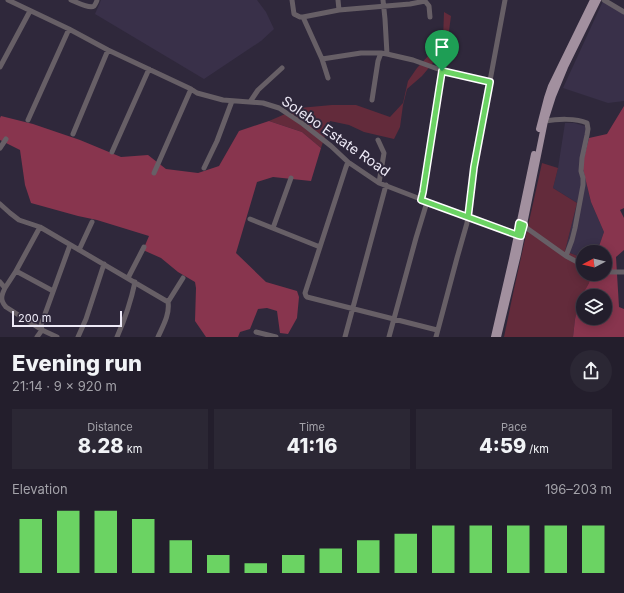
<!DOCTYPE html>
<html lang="en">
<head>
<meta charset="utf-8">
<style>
	body { margin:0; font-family:Inter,sans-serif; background:#2b2734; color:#f1f3f6; height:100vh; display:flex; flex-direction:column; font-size:15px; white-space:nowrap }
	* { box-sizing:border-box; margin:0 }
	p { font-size:13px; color:#a3a2a9 }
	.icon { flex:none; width:22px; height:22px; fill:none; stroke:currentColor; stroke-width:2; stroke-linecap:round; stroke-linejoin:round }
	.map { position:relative; height:337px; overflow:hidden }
	.details { display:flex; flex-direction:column; background:#231e2c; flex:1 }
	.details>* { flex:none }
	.needle { width:26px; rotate:263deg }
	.fabs { position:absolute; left:576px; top:245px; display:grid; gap:8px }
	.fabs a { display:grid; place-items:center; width:36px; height:36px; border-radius:50%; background:#231e2c; box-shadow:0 2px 10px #0003,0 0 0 1px #403c48; font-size:20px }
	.scale { position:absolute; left:12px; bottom:10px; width:110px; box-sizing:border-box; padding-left:4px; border:2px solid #eeeaf7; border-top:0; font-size:11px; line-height:14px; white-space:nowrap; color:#eeeaf7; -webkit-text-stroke:3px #2f283b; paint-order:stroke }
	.pin { position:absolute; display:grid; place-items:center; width:34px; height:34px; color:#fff; margin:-41px -17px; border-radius:50% 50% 50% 0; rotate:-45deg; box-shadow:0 0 4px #0007 }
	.pin .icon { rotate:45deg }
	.round { display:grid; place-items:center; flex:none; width:42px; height:42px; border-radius:21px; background:#2b2734 }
	.head { display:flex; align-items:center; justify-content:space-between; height:68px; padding:0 12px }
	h1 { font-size:22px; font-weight:800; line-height:30px }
	.metrics { display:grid; grid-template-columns:repeat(3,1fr); gap:6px; height:68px; padding:4px 12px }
	.metrics div { display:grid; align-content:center; border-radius:0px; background:#2b2734; text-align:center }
	.metrics b { font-size:20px; font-weight:800 }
	.metrics small { font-size:11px; font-weight:400 }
	.metrics p { font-size:11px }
	.chart { height:112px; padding:8px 12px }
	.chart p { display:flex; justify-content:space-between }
	.chart svg { width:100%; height:72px; margin-top:4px; stroke:#6bd363; stroke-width:6 }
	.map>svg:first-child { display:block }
	.built { fill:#393049 }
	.green { fill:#632b3b }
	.forest { fill:#88354e; fill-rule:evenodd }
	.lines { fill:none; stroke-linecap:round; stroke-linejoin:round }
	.minor { stroke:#675f66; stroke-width:5 }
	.major { stroke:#a2909f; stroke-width:6 }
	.route-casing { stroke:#fff; stroke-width:8 }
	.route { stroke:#6bd363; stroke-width:5 }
	.labels { text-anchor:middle; stroke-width:4; stroke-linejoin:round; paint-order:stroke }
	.street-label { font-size:14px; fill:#eeeaf7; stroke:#2f283b }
</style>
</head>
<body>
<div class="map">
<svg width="624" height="337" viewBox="0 0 624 337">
	<rect width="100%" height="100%" fill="#2f283b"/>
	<path class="built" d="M101,0H257L266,12L274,29L261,41L204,79L95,14Z
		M603,1L624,13V101L608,103L563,88Z
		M565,123H574L585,126L589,138L582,165L591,202L604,232L597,252H583V258L565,251L577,203L553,188L558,168Z"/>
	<path class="green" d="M444,12L451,16L447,46L422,76L407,89L403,105L400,127L394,139L364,132L349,125L330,121L321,148L302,132L269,121L299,108L332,105H356L390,117L403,103L408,81L417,68L443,40Z
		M542,163L558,168L553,188L577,203L565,251L583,258V274H591L589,283L580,300L575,319L573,337H504L514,289Z"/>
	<path class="forest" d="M624,106V208L620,210L624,218V250L616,257L619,307L624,309V337H573L575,319L580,299L589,283L591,274H605V252H597L604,232L591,202L582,165L589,138L607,134ZM583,296H605V318H583Z
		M1,116L33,124L80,140L121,157L148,155L166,169L198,173L219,166L239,131L269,121L302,132L321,148L311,181L273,177L257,182L236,253L266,282L297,291L299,297L297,318L288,334L280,333L277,311L267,308L258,309L250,329L240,332L238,337H206L195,321L196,288L195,282L178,272L161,258L143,250L149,236L97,220L78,216L31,203L25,185L20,150L0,140V118Z"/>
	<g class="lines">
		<path class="minor" d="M8,0L69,29L108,50L191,89L197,93L223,100L263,103L279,108L303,124L331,146L348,162L379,183L462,215L519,236
			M71,0C76,2 90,9 94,6C95,5 97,1 97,0
			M292,0L294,14L300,17H303L339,10L410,4L425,1L429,6L430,17
			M338,0L339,10
			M383,0L385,19L387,54
			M604,0L624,12
			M303,17L322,59L328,78
			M322,59L361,53H381L387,54L413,60L449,73L490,82
			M0,67L30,11
			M372,100L378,61L381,53
			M250,102L258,90L282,68
			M28,120L69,29
			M545,121C557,119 576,118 587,123L588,129L587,135L582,158L581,171L583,178V185L575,228L572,240L566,256
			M73,134L108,50
			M378,140L384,153L379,183
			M0,148L6,139
			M112,152L149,69
			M348,162L346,167L305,293L306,296L307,297L437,330
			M204,168L217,141L232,101
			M154,173L191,89
			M421,200L423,192L441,71
			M0,204L10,213L19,220L40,227L168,302C170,314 163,326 158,337
			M250,219L320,247
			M521,224L566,256L583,265
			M273,228L291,178
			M79,250L92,222
			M16,271L53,291
			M605,272H624
			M128,278L144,247
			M0,282L5,288L16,271L40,227
			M5,288C1,296 0,300 6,307L42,330L37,337
			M168,302L183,278
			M256,332L276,337
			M57,337L42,330L41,325L70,245
			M78,337L86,319L104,264
			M117,337C125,319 131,301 135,282
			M345,337L386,185
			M389,337L416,238L427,202
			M436,337L457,258L467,223L474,167L505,0"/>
		<path class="major" d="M539,129L547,98L551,86L593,0
			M494,337L512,259L534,154
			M498,337L518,254L545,121L553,96L565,67L598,0"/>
	</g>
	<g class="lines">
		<defs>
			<path id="route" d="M442,71L423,192L421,200L517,235L521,236L524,225L519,223L517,235L468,217L474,167L490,82L442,71"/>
		</defs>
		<use href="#route" class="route-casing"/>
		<use href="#route" class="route"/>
	</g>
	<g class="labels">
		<g class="street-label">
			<text transform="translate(336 136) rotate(35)" y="5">Solebo Estate Road</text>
		</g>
	</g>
</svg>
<div class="fabs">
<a><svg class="needle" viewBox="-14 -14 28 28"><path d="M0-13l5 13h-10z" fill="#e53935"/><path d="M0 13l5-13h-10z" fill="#a3a2a9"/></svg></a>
<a><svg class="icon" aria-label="layers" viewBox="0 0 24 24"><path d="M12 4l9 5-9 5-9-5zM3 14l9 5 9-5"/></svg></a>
</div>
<div class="scale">200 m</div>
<div class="pin" style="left:442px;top:71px;background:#1e9e55"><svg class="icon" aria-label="arrive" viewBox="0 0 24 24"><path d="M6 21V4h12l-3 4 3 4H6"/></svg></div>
</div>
<section class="details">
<div class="head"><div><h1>Evening run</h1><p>21:14 · 9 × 920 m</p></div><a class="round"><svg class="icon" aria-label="share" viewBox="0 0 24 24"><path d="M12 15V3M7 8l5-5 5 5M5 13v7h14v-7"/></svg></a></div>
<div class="metrics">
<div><p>Distance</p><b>8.28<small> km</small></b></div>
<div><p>Time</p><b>41:16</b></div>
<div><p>Pace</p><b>4:59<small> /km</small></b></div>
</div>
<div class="chart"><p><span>Elevation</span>196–203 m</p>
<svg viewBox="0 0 160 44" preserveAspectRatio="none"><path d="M5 44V11M15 44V6M25 44V6M35 44V11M45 44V24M55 44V33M65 44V38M75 44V33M85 44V29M95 44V24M105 44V20M115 44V15M125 44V15M135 44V15M145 44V15M155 44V15"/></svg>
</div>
</section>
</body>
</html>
